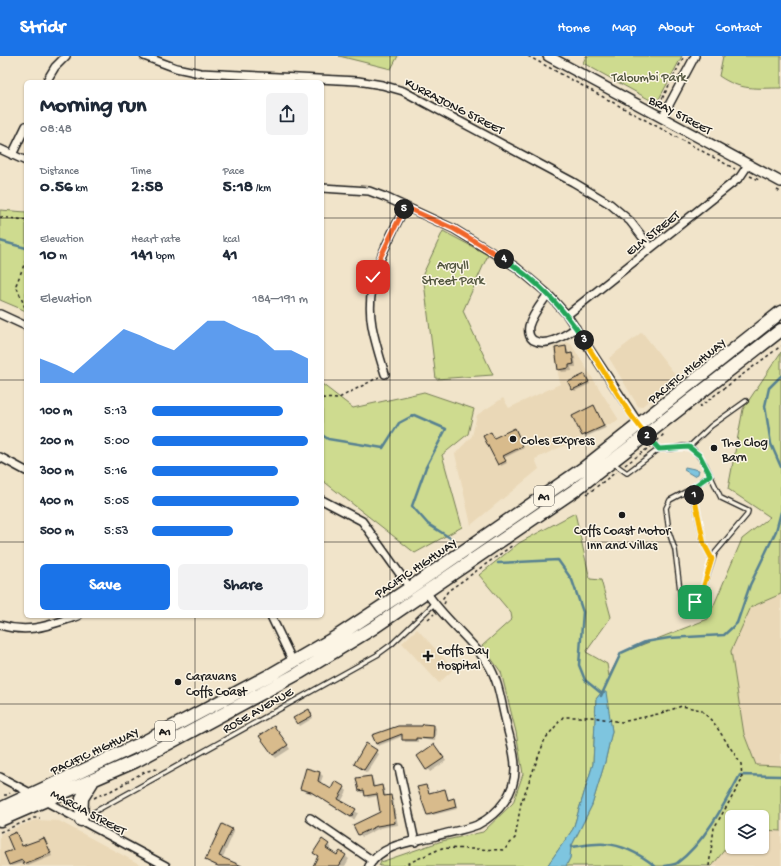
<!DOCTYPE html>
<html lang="en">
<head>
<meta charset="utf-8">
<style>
	body { margin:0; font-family:"Gochi Hand",sans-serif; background:#f2f2f3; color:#1f2937; height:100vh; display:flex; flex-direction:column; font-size:15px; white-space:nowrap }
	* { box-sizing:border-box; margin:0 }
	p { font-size:13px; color:#747a83 }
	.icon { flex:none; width:22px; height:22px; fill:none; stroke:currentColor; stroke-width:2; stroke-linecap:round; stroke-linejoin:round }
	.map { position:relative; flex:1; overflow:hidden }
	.panel { position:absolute; left:24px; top:24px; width:300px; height:538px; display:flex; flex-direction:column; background:#fff; border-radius:6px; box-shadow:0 1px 3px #0004 }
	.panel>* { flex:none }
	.tools { position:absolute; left:725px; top:754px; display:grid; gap:8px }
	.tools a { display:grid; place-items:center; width:44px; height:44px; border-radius:6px; background:#fff; box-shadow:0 1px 3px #0004; font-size:20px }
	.pin { position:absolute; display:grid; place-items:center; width:34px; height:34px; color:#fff; margin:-17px; border-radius:8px; box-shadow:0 2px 6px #0006 }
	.km { position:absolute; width:20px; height:20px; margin:-10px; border-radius:50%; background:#222; color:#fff; font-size:11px; line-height:20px; text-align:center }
	.round { display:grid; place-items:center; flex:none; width:42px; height:42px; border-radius:6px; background:#f2f2f3 }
	.head { display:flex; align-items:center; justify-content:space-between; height:68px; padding:0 16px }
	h1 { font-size:22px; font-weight:700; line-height:30px }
	.figures { display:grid; grid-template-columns:repeat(3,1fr); gap:6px; height:68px; padding:4px 16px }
	.figures div { display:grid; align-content:center }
	.figures b { font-size:17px; font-weight:700 }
	.figures small { font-size:11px; font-weight:400 }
	.figures p { font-size:11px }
	.chart { height:112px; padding:8px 16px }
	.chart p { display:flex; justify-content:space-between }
	.chart svg { width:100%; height:72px; margin-top:4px; fill:#1a73e8; opacity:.7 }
	.primary-button { display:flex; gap:8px; margin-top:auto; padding:8px 16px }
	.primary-button a { flex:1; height:46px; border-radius:6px; background:#1a73e8; color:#fff; font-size:16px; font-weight:700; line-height:46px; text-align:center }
	.primary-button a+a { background:#f2f2f3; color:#1f2937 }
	ul { padding:0 16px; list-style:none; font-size:13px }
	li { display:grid; grid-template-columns:64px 48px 1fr; align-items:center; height:30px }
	li i { height:10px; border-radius:5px; background:#1a73e8 }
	header { display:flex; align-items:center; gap:24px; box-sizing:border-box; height:56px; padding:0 20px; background:#1a73e8; color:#fff }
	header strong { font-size:19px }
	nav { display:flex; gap:22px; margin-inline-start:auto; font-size:14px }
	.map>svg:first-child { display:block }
	.built { fill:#ead8b7 }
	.green { fill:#cedb8f; stroke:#757c56 }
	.water { fill:#7ec5df; stroke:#578191 }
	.shadow { fill:#0003 }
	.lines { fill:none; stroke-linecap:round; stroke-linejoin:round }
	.stream { stroke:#578191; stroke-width:2.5 }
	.building { fill:#d8bb8c; stroke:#1c1c1c }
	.service-casing { stroke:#1c1c1c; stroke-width:6 }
	.minor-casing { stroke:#1c1c1c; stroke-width:10 }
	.tertiary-casing { stroke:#1c1c1c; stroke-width:12 }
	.trunk-casing { stroke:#1c1c1c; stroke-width:15 }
	.path { stroke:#1c1c1c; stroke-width:1.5; stroke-dasharray:3 3; stroke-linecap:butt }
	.service { stroke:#fcf5e5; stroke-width:3.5 }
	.minor { stroke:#fcf5e5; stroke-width:7 }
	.tertiary { stroke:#fcf5e5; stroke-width:9 }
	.trunk { stroke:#fcf5e5; stroke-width:12 }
	.split-1-casing { stroke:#fff; stroke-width:8 }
	.split-2-casing { stroke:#fff; stroke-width:8 }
	.split-3-casing { stroke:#fff; stroke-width:8 }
	.split-4-casing { stroke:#fff; stroke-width:8 }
	.split-5-casing { stroke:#fff; stroke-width:8 }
	.split-6-casing { stroke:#fff; stroke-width:8 }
	.split-1 { stroke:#f5b400; stroke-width:5 }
	.split-2 { stroke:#22a559; stroke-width:5 }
	.split-3 { stroke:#f5b400; stroke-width:5 }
	.split-4 { stroke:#22a559; stroke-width:5 }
	.split-5 { stroke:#f0652b; stroke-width:5 }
	.split-6 { stroke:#f0652b; stroke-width:5 }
	.grid { fill:none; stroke:#1c1c1c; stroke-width:1; stroke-opacity:0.55 }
	.poi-dot { fill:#1c1c1c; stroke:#fcf5e5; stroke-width:1.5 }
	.labels { text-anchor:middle; stroke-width:3; stroke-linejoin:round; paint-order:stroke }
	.shield { fill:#fcf5e5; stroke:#5f5d58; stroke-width:1 }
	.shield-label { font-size:12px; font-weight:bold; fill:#1c1c1c }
	.park-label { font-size:13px; fill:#51553e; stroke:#fcf5e5 }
	.street-label { font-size:13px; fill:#1c1c1c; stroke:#fcf5e5 }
	.poi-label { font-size:13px; fill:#1c1c1c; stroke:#fcf5e5; text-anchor:start }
</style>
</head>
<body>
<header>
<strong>Stridr</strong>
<nav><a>Home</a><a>Map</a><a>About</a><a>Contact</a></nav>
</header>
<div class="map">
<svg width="781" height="810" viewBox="0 0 781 810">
	<rect width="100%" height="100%" fill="#f1e4ca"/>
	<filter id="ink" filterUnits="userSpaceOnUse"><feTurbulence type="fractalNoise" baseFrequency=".025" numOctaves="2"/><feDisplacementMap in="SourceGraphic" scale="8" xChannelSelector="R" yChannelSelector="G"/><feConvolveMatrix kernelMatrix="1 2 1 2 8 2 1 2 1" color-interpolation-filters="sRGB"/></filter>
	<g filter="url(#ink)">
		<path class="built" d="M642,276L678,322L641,351L638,350L609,302Z
			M567,286L571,288L619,364L535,403L539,413L471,469L455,398L472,380L477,359L503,342L509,352L560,328L553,291Z
			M781,538V710H756L744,678L731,595L751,551Z
			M417,573L454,613L439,627L402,587Z
			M35,764L59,765L143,810H0V778Z
			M762,774L781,775V810H712L732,784V791H762Z"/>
		<path class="green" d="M339,0H398L391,13Z
			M586,0H682L659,43L652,45L583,7Z
			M723,0H781V32C756,32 741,35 719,20Z
			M0,154L26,156V255L0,244Z
			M443,175L488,199L463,255L493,319L436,323L423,218Z
			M781,296V538L751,551L731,595L744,678L756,709L781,710V775L762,774V761H732V784L712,810H566L570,802L571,791L592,749L605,706L612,675L605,636L601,637L596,643L593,708L573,773L547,810H379L381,806L442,785L483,776L513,747L523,718L516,676L501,616L482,590L512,563L511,557L479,519L519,487L575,457L590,523L601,524L611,561L586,596L607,608L609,620L621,597L708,563L742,483L770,461L728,433L743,353Z
			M322,328L353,352L424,336L474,353L468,378L442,399L462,471L415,497L322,424Z"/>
		<path class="water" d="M685,411L699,414L698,418L694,420L684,414Z
			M606,636L612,675L605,706L592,749L571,791L570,802L566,810H547L573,773L593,708L596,643L601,637Z"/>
		<path class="shadow" d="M566,291L570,299L575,301L576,311H571L572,315L562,316L559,313Z
			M585,319L590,328L575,335L573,333Z
			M594,350L606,372L585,381L582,379Z
			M515,373L524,392L504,402L507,407L501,410L494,383Z
			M310,656L313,662L300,670L295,662Z
			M434,670L436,672L435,685L418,683V686H405L403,680L378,690L373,680L398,671Z
			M274,671L290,693L276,702L273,699Z
			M437,692L446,705L430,716L418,700Z
			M376,695L379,698L367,717L355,708Z
			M307,713L320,717L323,720L320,728L331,735L344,732L347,735L341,746L358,757L354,764L315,739L304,735L301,733Z
			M371,721L373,724L375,732L382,730L384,733L386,741L390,740L393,743L398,769L380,772L362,781L354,769L381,756L378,740L368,742L365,737H362L360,734Z
			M426,730L429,737L445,734L449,744L453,743L455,745L457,753L429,760L427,758Z
			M232,774L234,776L222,803L237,810H216L209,806L206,804Z
			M16,777L23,791L44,783L52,800L28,810L25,807L11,810L6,798L14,795Z
			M328,789L331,792L329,795L338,800L340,796L349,803L345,810H314L319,801L314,797Z"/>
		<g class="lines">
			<path class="stream" d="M0,185L26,192
				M781,320L769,332L765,350L771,388L781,411
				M322,379L328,383L383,392L399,367L414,359L446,373L426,411L412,450L428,468L455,485
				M498,507L558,504L572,524L583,556L579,609L585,624L601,637
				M601,640L621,597L645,586L669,582L724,579L737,567L750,529L776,475L781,456
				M571,791C581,790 594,787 605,788C623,789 641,799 655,810
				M665,810C668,809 674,809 677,807C704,787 724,749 740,719L781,720"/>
		</g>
		<path class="building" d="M566,290L567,298L572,297L574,308L569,309V312L558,314L555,292Z
			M585,318L589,326L572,334L568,326Z
			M594,349L604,370L582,380L572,360Z
			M515,372L523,390L503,400L506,405L498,409L483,380L491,376L494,382Z
			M309,653L312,660L297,668L293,662Z
			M423,668L434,669L433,683L416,682V684H402V678L376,688L372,679L398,670H422Z
			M274,670L288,689L273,699L259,680Z
			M366,687L377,694L364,714L354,708Z
			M434,688L444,702L426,714L417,700Z
			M306,712L320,716L318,725L331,733L335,725L345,731L338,743L356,753L351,761L311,736L300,733Z
			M371,720L373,731L382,729L384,740L391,739L395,767L377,770L358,779L353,769L380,756L377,738L365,740L364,734L359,735L356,722Z
			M426,729L429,737L445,733L448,744L454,742L456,751L427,759L417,731Z
			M222,768L232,773L219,800L242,810H218L205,804Z
			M16,776L22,790L44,782L51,797L24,808L22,804L9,809L4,797L13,794L7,780Z
			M322,783L329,788L326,792L337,799L340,795L346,799L339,810H313L318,800L313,797Z"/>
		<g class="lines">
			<defs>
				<path id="service" d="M647,381L659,393H671L683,390L689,391L694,394L705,408L721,442L748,455L747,459L715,497L701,539L698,544L691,547L681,542L675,494L669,476L666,452L670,444L691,433L710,419
					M689,391L711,370L746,345
					M613,407L627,417L659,393
					M692,432L704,488L712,503
					M85,761L377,599L392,588L434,548"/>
				<path id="minor" d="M144,0L176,12L200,17L358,25L382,29L403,35L573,126L610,148L630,165L651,192
					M46,26L55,11L66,0
					M662,62L695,0
					M0,93L26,105
					M12,99L26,70
					M322,132L369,135L385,141L454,173L516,211L548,238L567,259L641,371
					M548,238C541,248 532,259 529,270C528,276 529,281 533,284C547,292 565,279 576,272
					M0,258L26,270
					M567,259L740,121L748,109
					M385,318C380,302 375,286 372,270C364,226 386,189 405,151
					M0,401L26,415
					M322,444L362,465L410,532
					M271,560L294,608
					M0,569C30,578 49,569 78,560
					M399,712L415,786
					M0,721L34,739
					M43,744L166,810
					M310,762L373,805
					M369,810C383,787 413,786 436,780C449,776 465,774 477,769C499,758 516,736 515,711C515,696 509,681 506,666C501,647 499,625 488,608C470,582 444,563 427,537"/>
				<path id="tertiary" d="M548,0L781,126"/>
				<path id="trunk" d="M0,753L142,687L272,618L336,581L410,532L584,412L781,256
					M0,764L136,705L299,617L373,572L575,434L781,274
					M81,764L82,742L92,726"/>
			</defs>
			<use href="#service" class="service-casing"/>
			<use href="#minor" class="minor-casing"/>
			<use href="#tertiary" class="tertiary-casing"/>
			<use href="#trunk" class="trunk-casing"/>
			<path class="path" d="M528,0L735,113
				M652,46L661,45L684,0
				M750,120L759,124
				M777,134L781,136
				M0,161L26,164
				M26,204L16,229L26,254
				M322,342L337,343L379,321
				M699,351L781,290
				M657,385L665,377
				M625,409L650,391
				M587,438L616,416
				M444,548L445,546L443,542L448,535L513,489
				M428,563L434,558
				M4,739H8L10,737
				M94,742C101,738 108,737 114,733C129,726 143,713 159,713
				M0,776L34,762H40
				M402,810L442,792L504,794L515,782L521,747L545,683L563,661H592L622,666L658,658L682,650L701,654L714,667L741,708L742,724L714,772L709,810"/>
			<use href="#service" class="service"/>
			<use href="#minor" class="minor"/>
			<use href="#tertiary" class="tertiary"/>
			<use href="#trunk" class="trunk"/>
		</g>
	</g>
	<g class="lines" filter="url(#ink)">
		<defs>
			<path id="split-1" d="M694,439L704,488L712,503L701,539L695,546"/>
			<path id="split-2" d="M647,380L659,393L689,391L700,400L710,419L692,432L694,439"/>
			<path id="split-3" d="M584,284L630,358L647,380"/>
			<path id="split-4" d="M504,203C536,224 563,251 584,284"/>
			<path id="split-5" d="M404,153L405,151L454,173L504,203"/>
			<path id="split-6" d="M373,221L377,208L404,153"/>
		</defs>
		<use href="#split-1" class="split-1-casing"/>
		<use href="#split-2" class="split-2-casing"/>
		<use href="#split-3" class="split-3-casing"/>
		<use href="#split-4" class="split-4-casing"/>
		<use href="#split-5" class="split-5-casing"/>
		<use href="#split-6" class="split-6-casing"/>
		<use href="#split-1" class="split-1"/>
		<use href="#split-2" class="split-2"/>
		<use href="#split-3" class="split-3"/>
		<use href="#split-4" class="split-4"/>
		<use href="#split-5" class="split-5"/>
		<use href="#split-6" class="split-6"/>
	</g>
	<path class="grid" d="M195,0V26M390,0V810M586,0V810M0,162H26M322,162H781M0,324H26M322,324H781M0,486H26M322,486H781M195,560V810M0,648H781"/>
	<g class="poi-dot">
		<circle cx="513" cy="383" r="4"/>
		<circle cx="714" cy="392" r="4"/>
		<circle cx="622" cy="459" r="4"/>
		<path d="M426 594h4v4h4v4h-4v4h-4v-4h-4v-4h4z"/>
		<circle cx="178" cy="626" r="4"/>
	</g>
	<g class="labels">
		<g class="shield">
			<rect x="534" y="430" width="20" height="20" rx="3"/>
			<rect x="155" y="665" width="20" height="20" rx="3"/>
		</g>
		<g class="shield-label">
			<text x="544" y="444">A1</text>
			<text x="165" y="679">A1</text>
		</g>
		<g class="park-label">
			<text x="649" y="25">Taloumbi Park</text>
			<text x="453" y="213">Argyll<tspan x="453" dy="15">Street Park</tspan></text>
		</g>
		<g class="street-label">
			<text transform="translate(455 49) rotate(27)" y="5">KURRAJONG STREET</text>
			<text transform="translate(681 58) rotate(28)" y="5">BRAY STREET</text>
			<text transform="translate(652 176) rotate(-38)" y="5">ELM STREET</text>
			<text transform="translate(686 314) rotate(-39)" y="5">PACIFIC HIGHWAY</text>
			<text transform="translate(415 511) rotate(-34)" y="5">PACIFIC HIGHWAY</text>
			<text transform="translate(257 653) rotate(-30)" y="5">ROSE AVENUE</text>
			<text transform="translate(94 694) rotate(-25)" y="5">PACIFIC HIGHWAY</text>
			<text transform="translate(89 755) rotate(28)" y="5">MARCIA STREET</text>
		</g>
		<g class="poi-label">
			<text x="521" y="388">Coles Express</text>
			<text x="722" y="390">The Clog<tspan x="722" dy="15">Barn</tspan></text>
			<text x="622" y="478" text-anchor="middle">Coffs Coast Motor<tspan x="622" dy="15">Inn and Villas</tspan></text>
			<text x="437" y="598">Coffs Day<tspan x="437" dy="15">Hospital</tspan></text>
			<text x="186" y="624">Caravans<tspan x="186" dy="15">Coffs Coast</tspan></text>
		</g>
	</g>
</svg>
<div class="tools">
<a><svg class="icon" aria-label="layers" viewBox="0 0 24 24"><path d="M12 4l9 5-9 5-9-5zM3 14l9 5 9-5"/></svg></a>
</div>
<div class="pin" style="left:695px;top:546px;background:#1e9e55"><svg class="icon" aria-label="arrive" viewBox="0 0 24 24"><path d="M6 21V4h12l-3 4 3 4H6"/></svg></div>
<div class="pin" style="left:373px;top:221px;background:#d93025"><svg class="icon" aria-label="check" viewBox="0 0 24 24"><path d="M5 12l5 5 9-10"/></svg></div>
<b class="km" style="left:694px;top:439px">1</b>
<b class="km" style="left:647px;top:380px">2</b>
<b class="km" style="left:584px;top:284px">3</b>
<b class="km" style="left:504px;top:203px">4</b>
<b class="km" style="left:404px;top:153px">5</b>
<section class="panel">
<div class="head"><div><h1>Morning run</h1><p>08:48</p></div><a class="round"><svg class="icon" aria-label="share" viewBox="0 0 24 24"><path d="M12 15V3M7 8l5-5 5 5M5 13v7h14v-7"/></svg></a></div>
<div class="figures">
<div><p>Distance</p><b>0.56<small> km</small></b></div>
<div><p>Time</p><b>2:58</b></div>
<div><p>Pace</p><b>5:18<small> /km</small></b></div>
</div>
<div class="figures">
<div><p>Elevation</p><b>10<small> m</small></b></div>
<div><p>Heart rate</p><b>141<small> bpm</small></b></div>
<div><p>kcal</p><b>41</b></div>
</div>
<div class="chart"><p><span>Elevation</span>184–191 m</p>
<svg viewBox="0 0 160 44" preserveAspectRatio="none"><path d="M0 44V29L10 33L20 38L30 29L40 20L50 11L60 15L70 20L80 24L90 15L100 6L110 6L120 11L130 15L140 24L150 24L160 29V44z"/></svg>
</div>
<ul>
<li><b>100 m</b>5:13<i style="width:84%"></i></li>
<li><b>200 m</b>5:00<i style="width:100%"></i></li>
<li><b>300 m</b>5:16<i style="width:81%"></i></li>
<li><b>400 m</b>5:05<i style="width:94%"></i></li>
<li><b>500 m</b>5:53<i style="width:52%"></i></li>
</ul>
<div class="primary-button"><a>Save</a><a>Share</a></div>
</section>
</div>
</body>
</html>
